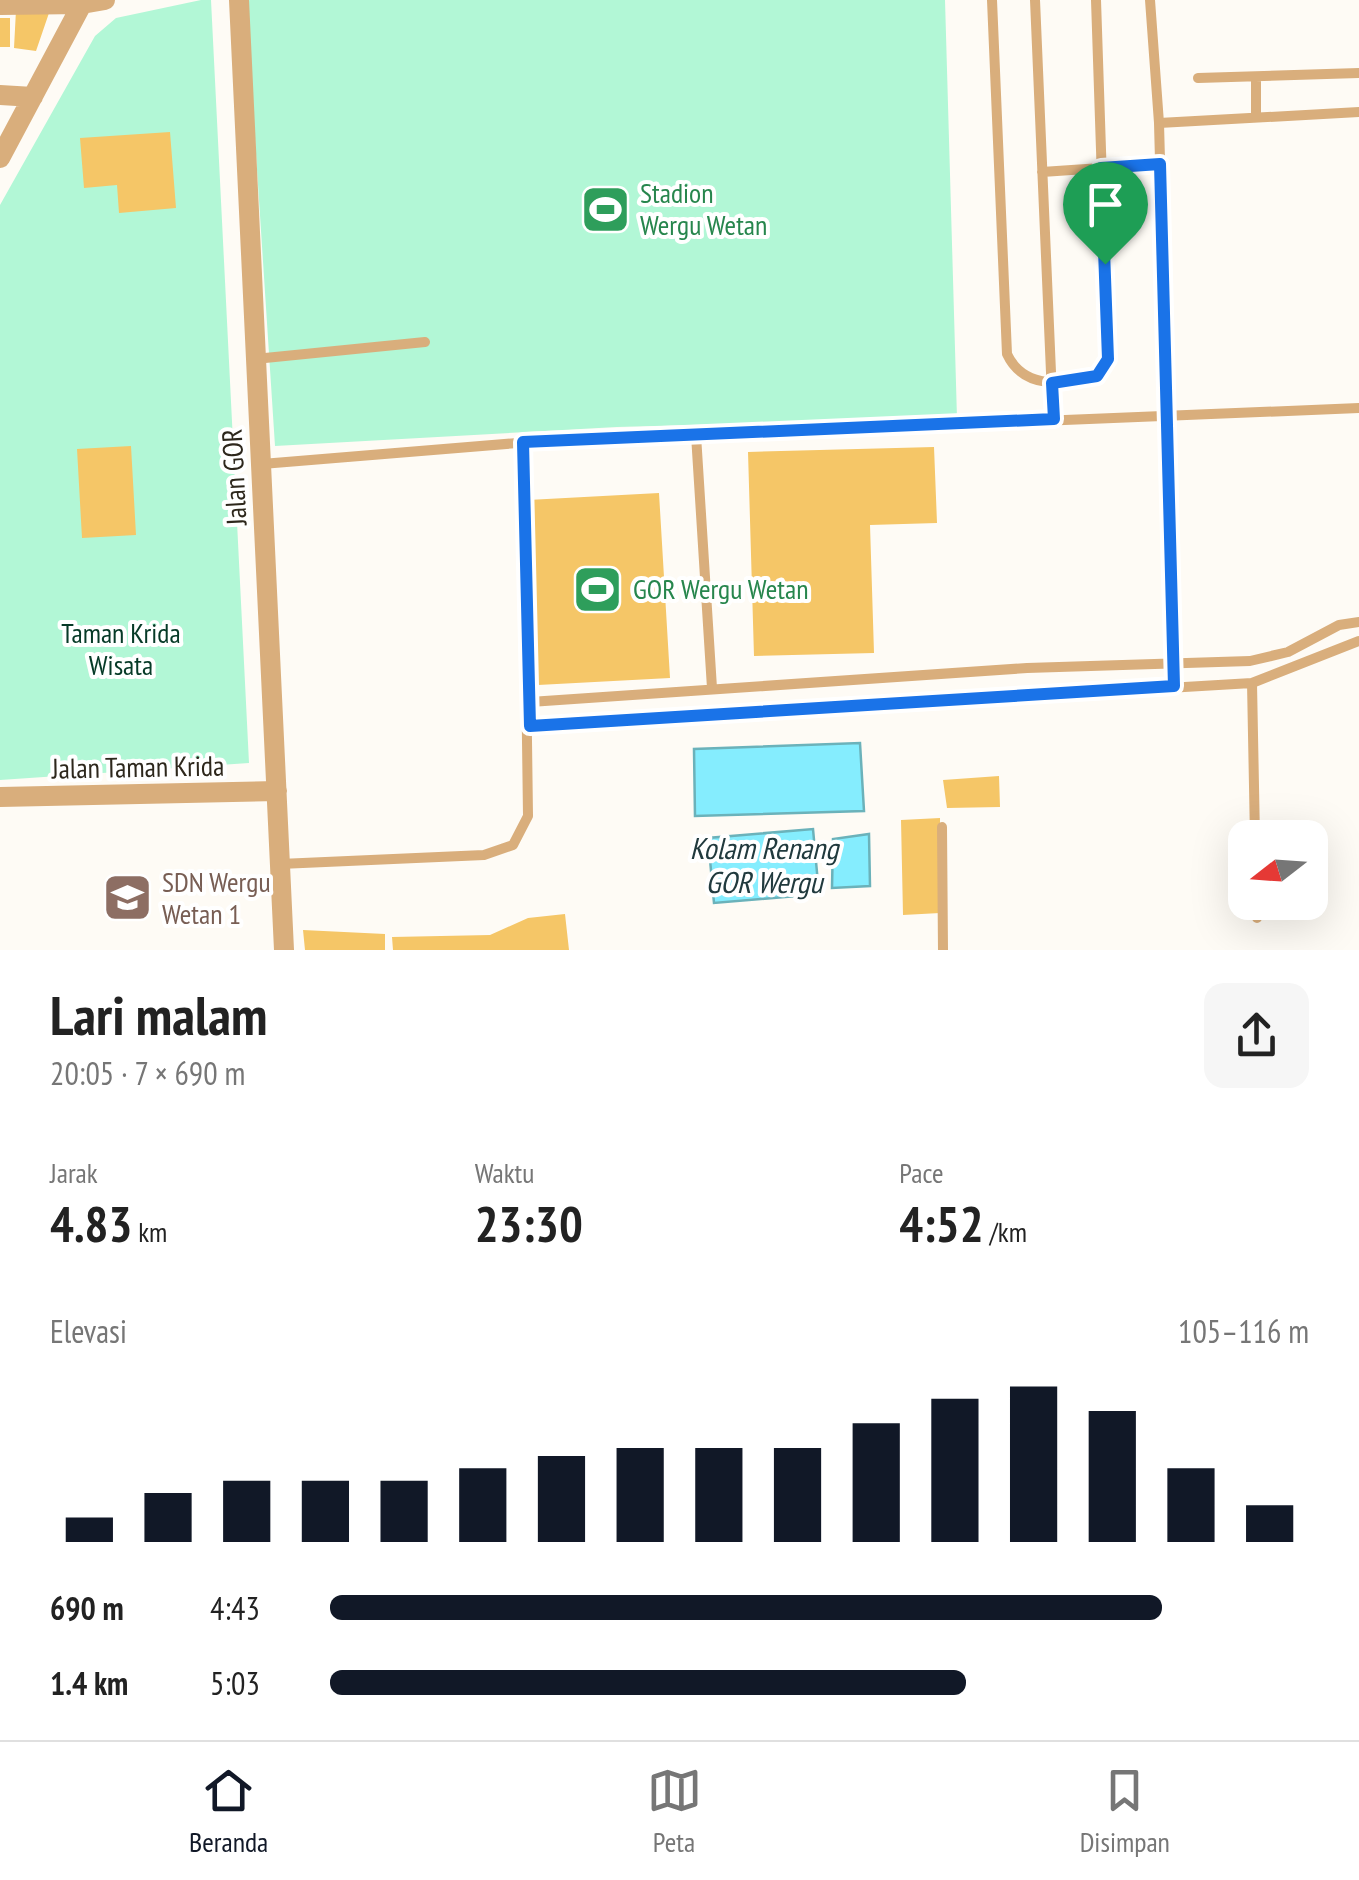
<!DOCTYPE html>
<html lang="id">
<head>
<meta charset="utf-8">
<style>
	body { margin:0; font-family:"PT Sans Narrow",sans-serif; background:#f6f6f6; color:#222; height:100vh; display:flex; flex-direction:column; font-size:38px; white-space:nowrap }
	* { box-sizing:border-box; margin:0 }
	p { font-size:32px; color:#767676 }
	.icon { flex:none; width:55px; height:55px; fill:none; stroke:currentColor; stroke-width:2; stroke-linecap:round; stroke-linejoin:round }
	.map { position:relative; height:950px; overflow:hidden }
	.details { display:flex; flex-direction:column; background:#fff; flex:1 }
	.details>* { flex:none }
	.needle { width:65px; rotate:253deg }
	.buttons { position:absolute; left:1228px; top:820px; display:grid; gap:20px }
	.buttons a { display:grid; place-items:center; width:100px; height:100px; border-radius:20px; background:#fff; box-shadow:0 10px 40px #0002; font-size:50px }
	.pin { position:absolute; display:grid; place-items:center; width:85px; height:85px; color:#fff; margin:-102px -42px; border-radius:50% 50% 50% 0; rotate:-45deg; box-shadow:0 0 10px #0007 }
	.pin .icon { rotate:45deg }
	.round { display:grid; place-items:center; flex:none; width:105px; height:105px; border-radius:20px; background:#f6f6f6 }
	.summary { display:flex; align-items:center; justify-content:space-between; height:170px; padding:0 50px }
	h1 { font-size:55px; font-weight:700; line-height:75px }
	.metrics { display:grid; grid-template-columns:repeat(3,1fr); gap:15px; height:170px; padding:10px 50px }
	.metrics div { display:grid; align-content:center }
	.metrics b { font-size:50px; font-weight:700 }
	.metrics small { font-size:28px; font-weight:400 }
	.metrics p { font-size:28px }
	.chart { height:280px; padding:20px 50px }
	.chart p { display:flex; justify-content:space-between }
	.chart svg { width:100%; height:180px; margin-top:10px; stroke:#111827; stroke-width:6 }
	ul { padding:0 50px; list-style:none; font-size:32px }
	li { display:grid; grid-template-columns:160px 120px 1fr; align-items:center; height:75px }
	li i { height:25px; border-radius:12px; background:#111827 }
	.tab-bar { display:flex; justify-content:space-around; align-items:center; height:140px; border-top:2px solid #e0e0e0; background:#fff; font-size:28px; color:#767676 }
	.tab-bar a { display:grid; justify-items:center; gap:5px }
	.tab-bar .current { color:#111827 }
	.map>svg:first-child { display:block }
	.green { fill:#b2f7d6 }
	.water { fill:#85edfe; stroke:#6bb2ba; stroke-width:2.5 }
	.building { fill:#f5c667 }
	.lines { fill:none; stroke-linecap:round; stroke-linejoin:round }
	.lane { stroke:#d9ae7c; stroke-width:10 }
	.street { stroke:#d9ae7c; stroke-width:20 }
	.route-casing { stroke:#fff; stroke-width:20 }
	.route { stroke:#1a73e8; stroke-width:12 }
	.labels { text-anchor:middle; stroke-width:8; stroke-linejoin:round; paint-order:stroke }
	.leisure-label { font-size:28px; fill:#27864d; stroke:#fff; text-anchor:start }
	.street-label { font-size:28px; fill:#2d271c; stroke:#fff }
	.park-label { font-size:28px; fill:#063a27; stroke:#fff }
	.education-label { font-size:28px; fill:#785e54; stroke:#fff; text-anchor:start }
	.water-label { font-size:30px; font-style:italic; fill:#213a3e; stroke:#fff }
</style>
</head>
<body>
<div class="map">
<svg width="1359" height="950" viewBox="0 0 1359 950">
	<rect width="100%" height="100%" fill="#fefbf5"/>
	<path class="green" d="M201,0H211L249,763L0,780V205L95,36L116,18Z
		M246,0H945L957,418L617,427L275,446Z"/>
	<path class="water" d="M860,743L864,811L695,816L694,749Z
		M813,829L819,894L714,903L708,838Z
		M869,834L870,886L832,888L833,839Z"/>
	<path class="building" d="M16,10L49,13L36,51L14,48Z
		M0,18H10V47H0Z
		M170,132L176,208L119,213L117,185L84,188L80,138Z
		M131,446L136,535L82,538L77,449Z
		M934,447L937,523L870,525L874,653L754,656L748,452Z
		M659,493L670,678L538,685L528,500Z
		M999,776L1000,807L947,808L943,780Z
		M940,818V913L903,915L901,820Z
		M565,914L569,950H393L392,937L490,935L528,918Z
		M303,930L385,934V950H305Z"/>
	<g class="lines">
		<path class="lane" d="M992,0L1007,354C1023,389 1065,386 1097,376L1108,359L1096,0
			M1035,0L1053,419
			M1150,0L1159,123
			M1198,78L1359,73
			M1256,117V78
			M1042,172L1160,164
			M255,359L425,342
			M696,435L712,688
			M262,464L530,442L1359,408
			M1252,683L1255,838
			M1174,686L1159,123L1359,112
			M530,702L1027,668L1250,661L1288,652L1339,625L1359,622
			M530,726L1252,683L1359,641
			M942,827L943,950
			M280,864L484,855L513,845L528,816L523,442
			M1257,902V918"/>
		<path class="street" d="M239,0L284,950
			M0,5L82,4
			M0,95L33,97
			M0,158L82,4L105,0
			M0,797L277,791"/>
	</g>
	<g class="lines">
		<defs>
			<path id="route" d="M1160,164L1174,686L530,726L523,442L1054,419L1052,383L1097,376L1108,359L1101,168Z"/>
		</defs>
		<use href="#route" class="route-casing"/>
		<use href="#route" class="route"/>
	</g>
	<defs>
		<symbol id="stadium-square" viewBox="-11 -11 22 22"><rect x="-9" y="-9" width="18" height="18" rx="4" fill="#2e9e5b" stroke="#fff"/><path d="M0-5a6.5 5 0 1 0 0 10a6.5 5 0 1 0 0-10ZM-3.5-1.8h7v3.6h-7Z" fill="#fff"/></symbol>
		<symbol id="school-square" viewBox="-11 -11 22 22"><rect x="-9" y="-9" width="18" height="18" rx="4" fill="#8d6e63" stroke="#fff"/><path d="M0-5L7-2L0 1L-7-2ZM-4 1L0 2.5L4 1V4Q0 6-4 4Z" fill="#fff"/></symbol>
	</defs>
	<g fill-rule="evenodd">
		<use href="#stadium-square" x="578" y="182" width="55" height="55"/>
		<use href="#stadium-square" x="570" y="562" width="55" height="55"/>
		<use href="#school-square" x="100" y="870" width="55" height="55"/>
	</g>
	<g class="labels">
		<g class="leisure-label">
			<text x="640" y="203">Stadion<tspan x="640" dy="32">Wergu Wetan</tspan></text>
			<text x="633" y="599">GOR Wergu Wetan</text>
		</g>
		<g class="street-label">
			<text transform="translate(234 477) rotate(-93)" y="10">Jalan GOR</text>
			<text transform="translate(138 767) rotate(-1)" y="10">Jalan Taman Krida</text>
		</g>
		<g class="park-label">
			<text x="121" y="643">Taman Krida<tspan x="121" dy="32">Wisata</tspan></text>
		</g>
		<g class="education-label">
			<text x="162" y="892">SDN Wergu<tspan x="162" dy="32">Wetan 1</tspan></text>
		</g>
		<g class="water-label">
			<text x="764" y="859">Kolam Renang<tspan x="764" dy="34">GOR Wergu</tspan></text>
		</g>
	</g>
</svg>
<div class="buttons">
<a><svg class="needle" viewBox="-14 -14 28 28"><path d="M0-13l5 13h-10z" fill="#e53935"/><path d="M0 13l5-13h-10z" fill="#767676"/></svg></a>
</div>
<div class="pin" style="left:1105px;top:264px;background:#1e9e55"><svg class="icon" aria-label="arrive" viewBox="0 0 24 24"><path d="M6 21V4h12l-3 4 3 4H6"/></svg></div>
</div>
<section class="details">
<div class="summary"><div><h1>Lari malam</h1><p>20:05 · 7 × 690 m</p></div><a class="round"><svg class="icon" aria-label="share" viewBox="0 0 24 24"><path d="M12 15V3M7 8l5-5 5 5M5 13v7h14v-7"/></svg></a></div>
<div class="metrics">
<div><p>Jarak</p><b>4.83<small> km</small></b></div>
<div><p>Waktu</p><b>23:30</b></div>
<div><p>Pace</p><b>4:52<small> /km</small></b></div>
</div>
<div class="chart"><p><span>Elevasi</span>105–116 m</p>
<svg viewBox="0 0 160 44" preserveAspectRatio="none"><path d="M5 44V38M15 44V32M25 44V29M35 44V29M45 44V29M55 44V26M65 44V23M75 44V21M85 44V21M95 44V21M105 44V15M115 44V9M125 44V6M135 44V12M145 44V26M155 44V35"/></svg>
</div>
<ul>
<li><b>690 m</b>4:43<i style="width:85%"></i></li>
<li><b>1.4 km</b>5:03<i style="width:65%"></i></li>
</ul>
</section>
<nav class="tab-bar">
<a class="current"><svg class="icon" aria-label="home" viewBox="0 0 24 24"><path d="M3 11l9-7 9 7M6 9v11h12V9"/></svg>Beranda</a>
<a><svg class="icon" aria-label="map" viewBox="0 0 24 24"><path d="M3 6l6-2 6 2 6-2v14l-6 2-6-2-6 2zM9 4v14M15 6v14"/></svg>Peta</a>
<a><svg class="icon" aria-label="saved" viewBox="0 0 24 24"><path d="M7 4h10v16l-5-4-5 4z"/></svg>Disimpan</a>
</nav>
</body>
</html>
